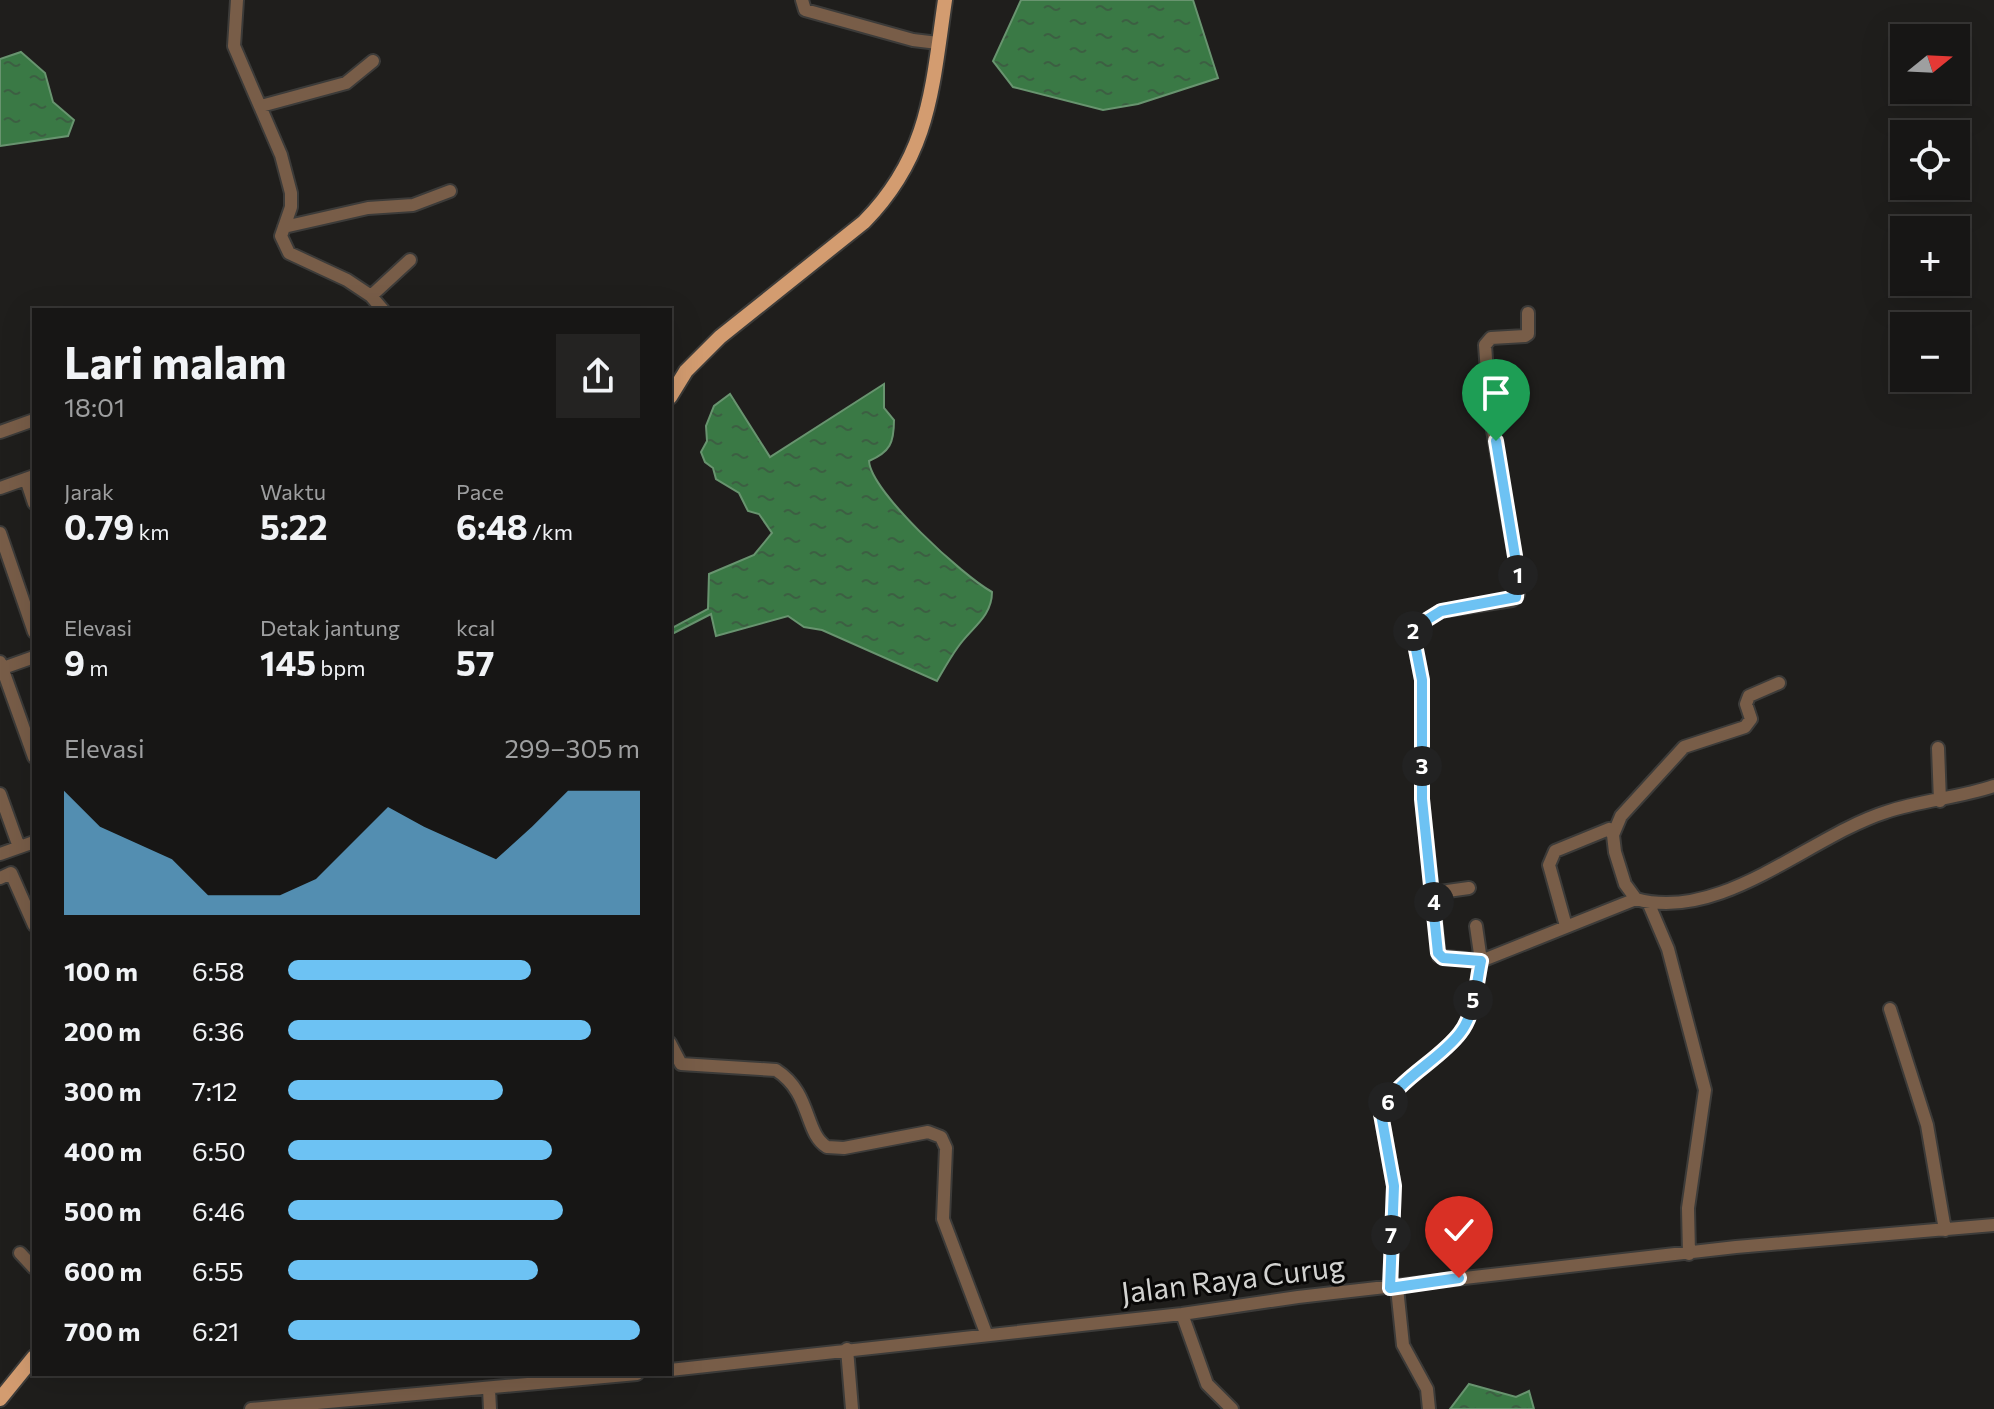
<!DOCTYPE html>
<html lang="id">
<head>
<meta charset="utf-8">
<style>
	body { margin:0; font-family:Commissioner,sans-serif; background:#242322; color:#f1f3f6; height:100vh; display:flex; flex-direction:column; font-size:30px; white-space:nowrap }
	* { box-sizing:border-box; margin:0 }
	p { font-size:26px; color:#9e9fa0 }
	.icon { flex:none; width:44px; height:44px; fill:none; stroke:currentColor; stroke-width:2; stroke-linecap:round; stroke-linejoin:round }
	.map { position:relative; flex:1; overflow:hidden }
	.sheet { position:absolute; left:32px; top:308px; width:640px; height:1068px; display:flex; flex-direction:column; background:#171615; border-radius:0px; box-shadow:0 8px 32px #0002,0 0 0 2px #363534 }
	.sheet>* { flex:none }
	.needle { width:52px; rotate:72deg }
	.controls { position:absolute; left:1890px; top:24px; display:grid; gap:16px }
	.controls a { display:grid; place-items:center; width:80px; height:80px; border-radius:0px; background:#171615; box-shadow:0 8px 32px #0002,0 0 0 2px #363534; font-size:40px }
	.pin { position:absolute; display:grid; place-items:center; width:68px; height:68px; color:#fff; margin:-82px -34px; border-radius:50% 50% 50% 0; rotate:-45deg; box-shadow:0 0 8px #0007 }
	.pin .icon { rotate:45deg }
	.km { position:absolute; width:40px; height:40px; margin:-20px; border-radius:50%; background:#222; color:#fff; font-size:22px; line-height:40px; text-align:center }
	.round { display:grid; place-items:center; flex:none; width:84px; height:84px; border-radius:0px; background:#242322 }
	.overview { display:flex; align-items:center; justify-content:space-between; height:136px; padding:0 32px }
	h1 { font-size:44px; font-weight:700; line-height:60px }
	.figures { display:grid; grid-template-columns:repeat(3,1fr); gap:12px; height:136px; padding:8px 32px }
	.figures div { display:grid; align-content:center }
	.figures b { font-size:34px; font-weight:700 }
	.figures small { font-size:22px; font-weight:400 }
	.figures p { font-size:22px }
	.chart { height:224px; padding:16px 32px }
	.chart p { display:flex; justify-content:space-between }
	.chart svg { width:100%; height:144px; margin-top:8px; fill:#6dc2f3; opacity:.7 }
	ul { padding:0 32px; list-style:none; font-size:26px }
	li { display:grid; grid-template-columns:128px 96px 1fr; align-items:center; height:60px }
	li i { height:20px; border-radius:10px; background:#6dc2f3 }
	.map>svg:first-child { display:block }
	.water { fill:url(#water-ripples); stroke:#68946f; stroke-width:2 }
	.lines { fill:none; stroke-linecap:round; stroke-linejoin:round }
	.minor-casing { stroke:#3c3b39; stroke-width:16 }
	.major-casing { stroke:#3c3b39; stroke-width:18 }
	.minor { stroke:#785d48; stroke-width:12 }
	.major { stroke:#d39c70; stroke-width:14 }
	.route-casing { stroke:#fff; stroke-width:16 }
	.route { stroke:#6dc2f3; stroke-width:10 }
	.labels { text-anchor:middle; stroke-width:6; stroke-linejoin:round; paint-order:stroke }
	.street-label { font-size:30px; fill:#d2d2d0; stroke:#090807 }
</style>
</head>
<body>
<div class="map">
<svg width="1994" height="1409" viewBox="0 0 1994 1409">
	<defs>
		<pattern id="water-ripples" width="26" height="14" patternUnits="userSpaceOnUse" patternTransform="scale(2)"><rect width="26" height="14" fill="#3a7945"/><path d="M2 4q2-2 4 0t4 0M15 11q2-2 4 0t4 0" fill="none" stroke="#3c5f42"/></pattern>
	</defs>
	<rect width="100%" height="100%" fill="#1f1e1c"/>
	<path class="water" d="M1021,0H1193L1218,78L1138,104L1103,110L1013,87L993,61Z
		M21,52L45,73L53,102L74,120L68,136L0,146V59Z
		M884,384V408L894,420C894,443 890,452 869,461C871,492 963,576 992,592C992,617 971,628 958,647C950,658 944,669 937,681L822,630L804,627L788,616L716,636L711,614L670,635V629L708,609L709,574L754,555L772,533L759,514L748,511L739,493L716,479L713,468L705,462L701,452L707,441L706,426L714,406L730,394L770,457Z
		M1469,1384L1516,1397L1529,1391L1534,1409H1450Z"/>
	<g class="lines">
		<defs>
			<path id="minor" d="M237,0L234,46L281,155L291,193V207L281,236L289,253L347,280L371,296L383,310
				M802,0L805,10L913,40L938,43
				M261,106L346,83L373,61
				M284,227L368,208L413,205L450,191
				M371,296L410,260
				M0,432L34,420
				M26,479L34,503
				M0,488L34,476
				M0,533L34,632
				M0,662L34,757
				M0,669L34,657
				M1938,748L1940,801
				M0,794L19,847
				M0,854L34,842
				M0,878L11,873L34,925
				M1433,893L1469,888
				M1636,899L1625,884L1615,852L1613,835L1621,816L1684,747L1745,727L1751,719L1746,704L1749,696L1779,683
				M1648,902L1668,949L1705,1090L1688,1208L1689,1254
				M1476,926L1481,961L1439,956L1422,799V680L1412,629L1441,611L1512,600L1518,594V574L1490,413L1485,345L1491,338L1525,336L1528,334V313
				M1566,926L1549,865L1555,851L1609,829L1613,835
				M1890,1009L1927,1125L1945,1230
				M670,1043L681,1064L776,1070C812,1093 804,1133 827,1147L844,1148L928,1132L941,1137L946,1148L943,1219L986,1333
				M20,1253L34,1268
				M1390,1288L1394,1186L1381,1114C1396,1079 1438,1062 1460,1033C1475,1014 1476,985 1481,961L1636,899C1721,923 1810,836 1886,812C1921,800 1959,798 1994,786
				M1397,1288L1403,1345L1427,1389L1429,1409
				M1182,1314L1207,1384L1232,1409
				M847,1349L852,1409
				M670,1370L1182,1314L1298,1297L1736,1247L1994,1225
				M489,1389L490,1409
				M251,1409L637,1374"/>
			<path id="major" d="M670,397L686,371L720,337L864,222C930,155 932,88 945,0
				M0,1399L34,1357"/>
		</defs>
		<use href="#minor" class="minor-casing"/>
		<use href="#major" class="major-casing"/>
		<use href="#minor" class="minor"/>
		<use href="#major" class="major"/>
	</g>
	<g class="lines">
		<defs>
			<path id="route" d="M1459,1278L1390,1288L1394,1186L1381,1114C1396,1079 1438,1062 1460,1033C1475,1014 1476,985 1481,961L1443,958L1438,953L1422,799V680L1412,629L1441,611L1516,597L1518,574L1496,441"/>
		</defs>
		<use href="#route" class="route-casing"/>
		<use href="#route" class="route"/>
	</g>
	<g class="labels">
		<g class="street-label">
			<text transform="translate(1233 1280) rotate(-7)" y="10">Jalan Raya Curug</text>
		</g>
	</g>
</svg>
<div class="controls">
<a><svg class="needle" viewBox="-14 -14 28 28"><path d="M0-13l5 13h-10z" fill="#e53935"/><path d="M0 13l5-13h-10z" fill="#9e9fa0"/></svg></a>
<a><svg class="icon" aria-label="locate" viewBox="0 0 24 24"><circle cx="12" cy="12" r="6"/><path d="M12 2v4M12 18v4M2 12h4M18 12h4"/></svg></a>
<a>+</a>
<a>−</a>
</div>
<div class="pin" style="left:1496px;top:441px;background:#1e9e55"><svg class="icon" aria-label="arrive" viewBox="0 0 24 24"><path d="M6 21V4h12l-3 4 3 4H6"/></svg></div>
<div class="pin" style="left:1459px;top:1278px;background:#d93025"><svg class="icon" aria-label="check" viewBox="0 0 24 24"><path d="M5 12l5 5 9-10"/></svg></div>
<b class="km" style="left:1518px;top:575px">1</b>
<b class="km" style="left:1413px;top:631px">2</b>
<b class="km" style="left:1422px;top:766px">3</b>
<b class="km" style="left:1434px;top:902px">4</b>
<b class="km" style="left:1473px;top:1000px">5</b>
<b class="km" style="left:1388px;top:1102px">6</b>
<b class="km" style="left:1391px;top:1235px">7</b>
<section class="sheet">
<div class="overview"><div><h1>Lari malam</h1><p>18:01</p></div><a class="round"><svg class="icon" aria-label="share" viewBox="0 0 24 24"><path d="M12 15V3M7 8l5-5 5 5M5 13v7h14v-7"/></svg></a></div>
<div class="figures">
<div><p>Jarak</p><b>0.79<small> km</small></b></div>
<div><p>Waktu</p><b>5:22</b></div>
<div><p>Pace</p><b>6:48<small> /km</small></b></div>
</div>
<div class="figures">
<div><p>Elevasi</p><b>9<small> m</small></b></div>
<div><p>Detak jantung</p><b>145<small> bpm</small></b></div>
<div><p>kcal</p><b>57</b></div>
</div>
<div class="chart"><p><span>Elevasi</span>299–305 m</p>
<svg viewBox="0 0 160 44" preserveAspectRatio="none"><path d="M0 44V6L10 17L20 22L30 27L40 38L50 38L60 38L70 33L80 22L90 11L100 17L110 22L120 27L130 17L140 6L150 6L160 6V44z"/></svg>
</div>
<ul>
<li><b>100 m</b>6:58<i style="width:69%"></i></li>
<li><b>200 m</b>6:36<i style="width:86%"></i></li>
<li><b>300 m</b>7:12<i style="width:61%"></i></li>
<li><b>400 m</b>6:50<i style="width:75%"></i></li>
<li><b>500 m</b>6:46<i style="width:78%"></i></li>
<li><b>600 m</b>6:55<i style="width:71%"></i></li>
<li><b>700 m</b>6:21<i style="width:100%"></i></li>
</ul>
</section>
</div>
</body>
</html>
